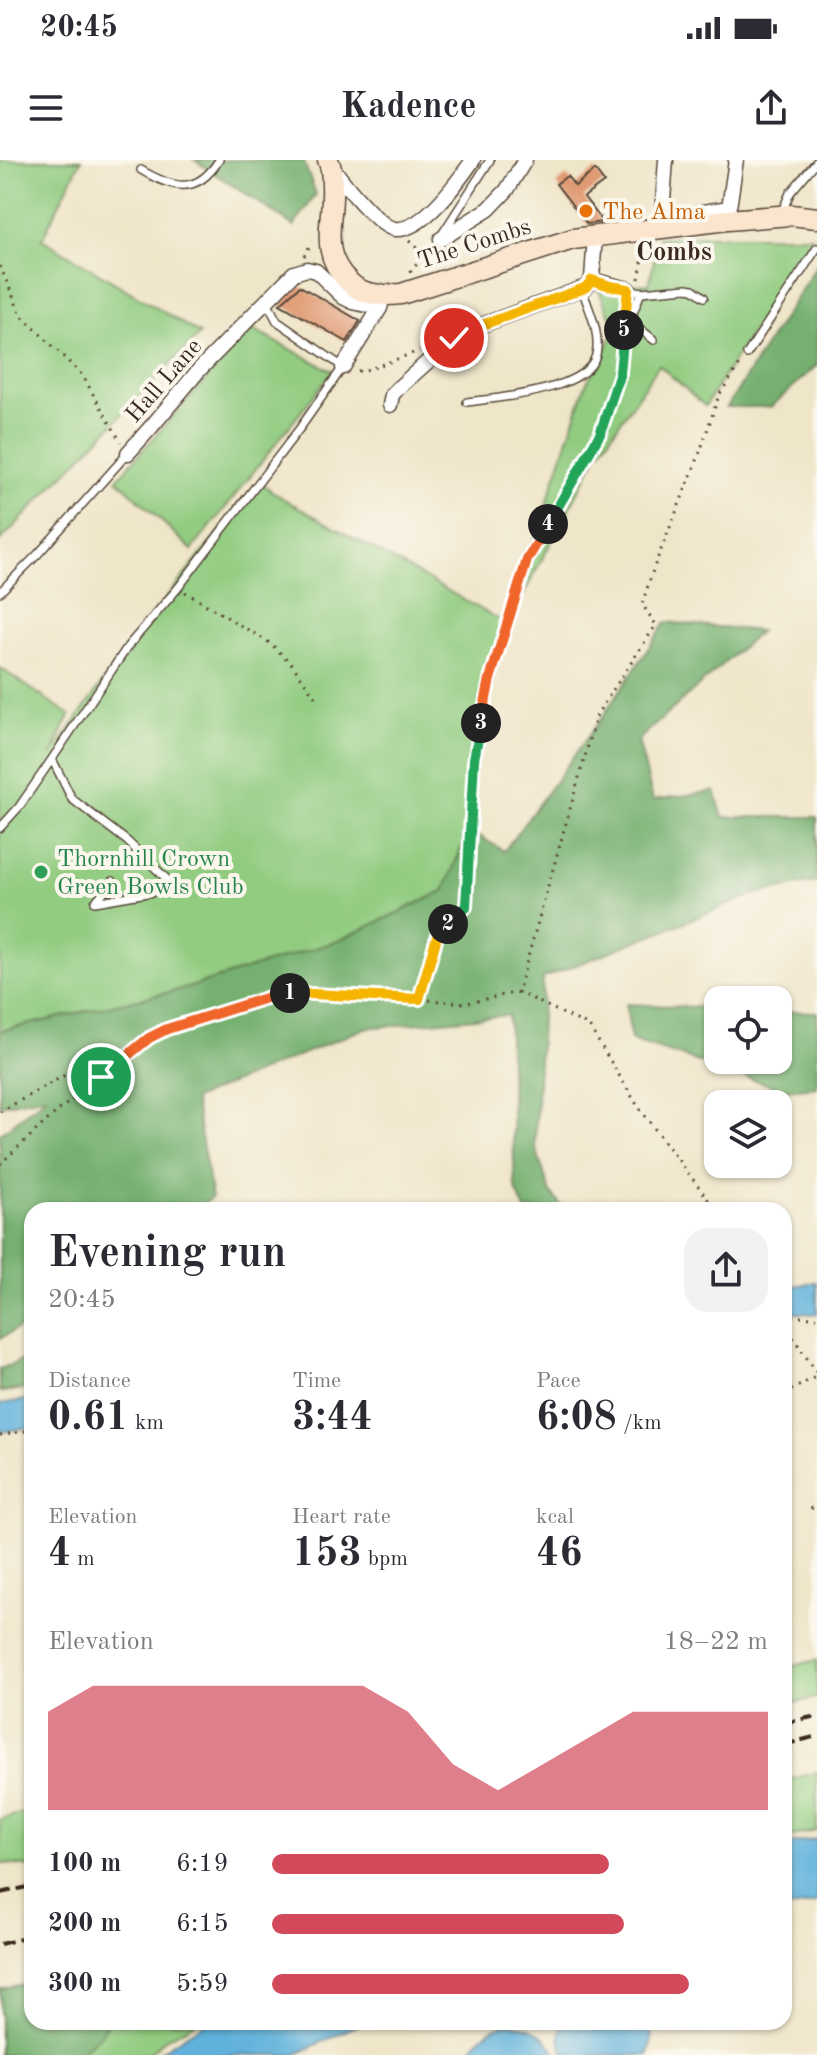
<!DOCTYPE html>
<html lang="en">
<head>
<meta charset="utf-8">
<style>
	body { margin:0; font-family:"Old Standard TT",serif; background:#f2f2f3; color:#2b2b33; height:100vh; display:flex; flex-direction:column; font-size:30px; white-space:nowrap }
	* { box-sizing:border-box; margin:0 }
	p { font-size:26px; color:#7c7c81 }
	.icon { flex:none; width:44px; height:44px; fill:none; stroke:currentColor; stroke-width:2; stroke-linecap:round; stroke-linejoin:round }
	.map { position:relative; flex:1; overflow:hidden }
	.sheet { position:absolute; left:24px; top:1042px; width:768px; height:828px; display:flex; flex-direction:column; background:#fff; border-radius:24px; box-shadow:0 2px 6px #0004 }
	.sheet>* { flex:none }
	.controls { position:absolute; left:704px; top:826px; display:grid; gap:16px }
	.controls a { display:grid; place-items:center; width:88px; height:88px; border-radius:16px; background:#fff; box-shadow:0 2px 6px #0004; font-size:40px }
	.pin { position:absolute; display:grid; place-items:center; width:68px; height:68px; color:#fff; margin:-34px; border:4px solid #fff; border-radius:50%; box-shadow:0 2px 8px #0007 }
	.km { position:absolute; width:40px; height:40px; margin:-20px; border-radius:50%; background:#222; color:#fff; font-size:22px; line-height:40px; text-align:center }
	.round { display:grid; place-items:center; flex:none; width:84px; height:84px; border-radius:24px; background:#f2f2f3 }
	.summary { display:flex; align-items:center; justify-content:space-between; height:136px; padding:0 24px }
	h1 { font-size:44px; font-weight:700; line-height:60px }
	.stats { display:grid; grid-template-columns:repeat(3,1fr); gap:12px; height:136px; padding:8px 24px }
	.stats div { display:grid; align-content:center }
	.stats b { font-size:40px; font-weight:700 }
	.stats small { font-size:22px; font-weight:400 }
	.stats p { font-size:22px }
	.chart { height:224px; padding:16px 24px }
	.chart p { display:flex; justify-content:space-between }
	.chart svg { width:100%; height:144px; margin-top:8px; fill:#d1495b; opacity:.7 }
	ul { padding:0 24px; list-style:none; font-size:26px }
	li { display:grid; grid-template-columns:128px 96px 1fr; align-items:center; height:60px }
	li i { height:20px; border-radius:10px; background:#d1495b }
	.status { display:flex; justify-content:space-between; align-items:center; height:56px; padding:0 40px; background:#fff; direction:ltr }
	.status svg { height:22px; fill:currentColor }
	header { display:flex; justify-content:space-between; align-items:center; height:104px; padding:0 24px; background:#fff; font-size:36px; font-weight:700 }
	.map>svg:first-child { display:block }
	.green { fill:#92cc81; stroke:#667b50; stroke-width:2 }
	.forest { fill:#75b06f; stroke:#586d46; stroke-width:2 }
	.water { fill:#61b2dc; stroke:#4e6e7d; stroke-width:2 }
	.building { fill:#e09a73 }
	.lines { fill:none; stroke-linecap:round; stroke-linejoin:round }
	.lane-casing { stroke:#564638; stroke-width:10 }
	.street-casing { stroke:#564638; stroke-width:17 }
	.secondary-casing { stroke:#564638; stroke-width:23 }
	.path { stroke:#564638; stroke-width:3; stroke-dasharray:2 6; stroke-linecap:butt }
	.lane { stroke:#fff; stroke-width:7 }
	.street { stroke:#fff; stroke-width:14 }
	.secondary { stroke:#fbe5cf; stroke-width:20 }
	.rail { stroke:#3b2a1e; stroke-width:4; stroke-dasharray:12 6; stroke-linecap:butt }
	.split-1-casing { stroke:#fff; stroke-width:16 }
	.split-2-casing { stroke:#fff; stroke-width:16 }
	.split-3-casing { stroke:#fff; stroke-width:16 }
	.split-4-casing { stroke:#fff; stroke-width:16 }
	.split-5-casing { stroke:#fff; stroke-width:16 }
	.split-6-casing { stroke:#fff; stroke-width:16 }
	.split-1 { stroke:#f0652b; stroke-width:10 }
	.split-2 { stroke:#f5b400; stroke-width:10 }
	.split-3 { stroke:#22a559; stroke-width:10 }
	.split-4 { stroke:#f0652b; stroke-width:10 }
	.split-5 { stroke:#22a559; stroke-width:10 }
	.split-6 { stroke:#f5b400; stroke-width:10 }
	.food-dot { fill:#e8710a; stroke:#fbf7ec; stroke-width:3 }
	.leisure-dot { fill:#2e9e5b; stroke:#fbf7ec; stroke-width:3 }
	.labels { text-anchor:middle; stroke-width:8; stroke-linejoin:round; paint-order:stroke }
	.food-label { font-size:24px; fill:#c56008; stroke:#fbf7ec; text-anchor:start }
	.street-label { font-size:24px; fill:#3b2a1e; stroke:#fbf7ec }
	.leisure-label { font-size:24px; fill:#27864d; stroke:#fbf7ec; text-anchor:start }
	.neighbourhood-label { font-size:26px; font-weight:bold; fill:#3b2a1e; stroke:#fbf7ec }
</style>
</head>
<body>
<div class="status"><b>20:45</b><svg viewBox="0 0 49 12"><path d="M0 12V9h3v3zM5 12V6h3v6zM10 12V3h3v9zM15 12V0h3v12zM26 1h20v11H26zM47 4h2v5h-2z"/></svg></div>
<header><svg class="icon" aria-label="menu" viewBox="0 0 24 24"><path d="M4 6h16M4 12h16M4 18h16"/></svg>Kadence<svg class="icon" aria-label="share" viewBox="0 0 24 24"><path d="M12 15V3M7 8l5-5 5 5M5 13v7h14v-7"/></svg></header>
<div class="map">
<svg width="817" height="1895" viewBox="0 0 817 1895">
	<rect width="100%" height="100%" fill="#fbf7ec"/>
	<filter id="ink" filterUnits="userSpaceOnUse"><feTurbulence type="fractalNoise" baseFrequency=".0125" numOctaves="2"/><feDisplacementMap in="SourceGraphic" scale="16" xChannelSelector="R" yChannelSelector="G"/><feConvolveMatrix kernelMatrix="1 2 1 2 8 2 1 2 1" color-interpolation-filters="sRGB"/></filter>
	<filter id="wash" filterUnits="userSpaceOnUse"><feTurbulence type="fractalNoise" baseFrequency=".006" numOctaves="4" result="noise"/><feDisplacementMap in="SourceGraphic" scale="32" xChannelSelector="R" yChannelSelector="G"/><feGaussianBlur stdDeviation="1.8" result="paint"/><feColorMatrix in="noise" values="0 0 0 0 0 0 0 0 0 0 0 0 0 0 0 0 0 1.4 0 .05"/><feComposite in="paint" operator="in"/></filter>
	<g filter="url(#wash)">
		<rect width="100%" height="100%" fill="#efe5c9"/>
		<path class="green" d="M0,0H81L42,79L200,174L0,381Z
			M702,76H813L705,246L659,205L597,296L507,465L490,519L474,599L469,670L444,731L338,781L187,828L0,871V508L70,555L51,596L128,486L259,322L284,339L507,464L586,224L616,170L597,126L649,124L659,78Z
			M251,169L333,211L192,390L117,319Z
			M817,1500V1538L784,1545V1508Z
			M817,1612V1671L784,1678V1621Z
			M32,1651V1707L0,1703V1659Z
			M108,1862H197L165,1879L147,1895H77L100,1875Z"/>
		<path class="forest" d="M194,0H303L316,34L294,66Z
			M817,105V205L771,247H727Z
			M666,462L760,471L638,580L653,640L715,631L723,657H817V722L758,733L543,818L535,985L550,1032L565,1050H525L515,1027L508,855L365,868L194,939L212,1037L196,1050H32V1160L0,1179V974L47,936L0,945V871L187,828L338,781L444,731L469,670L504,691L603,556Z
			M626,844L718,848V900H778V851L817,852V927L785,930L631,880Z
			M32,1197V1228L0,1232V1209Z
			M32,1822V1862H108L100,1875L77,1895H0V1829Z"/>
		<path class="water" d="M817,1122V1154L784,1152V1140L789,1136L788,1127Z
			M32,1239V1267L0,1272V1244Z
			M817,1679V1743L784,1750V1685Z
			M206,1862H364L294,1895H155Z
			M563,1862H650C652,1873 653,1884 648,1895H564C560,1884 559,1873 563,1862Z
			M510,1863C533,1866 546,1874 557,1895H469C476,1876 491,1867 510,1863Z"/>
		<g id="blocks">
			<path class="building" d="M595,10L604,22L584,37L603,62L587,64L556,24L567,16L575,26Z
				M300,126L360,161L347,182L280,144Z"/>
		</g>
	</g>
	<g filter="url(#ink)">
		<use href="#blocks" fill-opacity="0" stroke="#564638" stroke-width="2"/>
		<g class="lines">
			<defs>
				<path id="lane" d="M141,10C174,29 197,35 219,0
					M781,54L790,33L817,1
					M443,73L490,0
					M628,129L641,132L687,128L693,129L704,137
					M641,132L630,161L654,180
					M747,194L817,88
					M467,242C498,238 587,231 596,195C601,173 589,150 582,129
					M0,432L38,394L128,293
					M0,668L19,647L52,599
					M113,721L95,742L176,728L127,681L72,639L52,599L128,486L178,428L300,268L343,207L277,161L267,142"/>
				<path id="street" d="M333,8C342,21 379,68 395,69C423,72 459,20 473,0
					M685,64L697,53L729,48L736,0
					M661,68L666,0
					M441,79L489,49L507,30L525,0
					M592,120L628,129
					M343,207L380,148L382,140
					M390,245L392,235L397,229L460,173L586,127L592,119L595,76
					M128,293L152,266L199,210L294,113L307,109L316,111L343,137L353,142L380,148"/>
				<path id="secondary" d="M328,0C332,8 332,16 332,25C334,62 318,91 348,121C362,136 382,136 401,134L573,79L727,60L791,55L817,58"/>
			</defs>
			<use href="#lane" class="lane-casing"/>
			<use href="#street" class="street-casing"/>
			<use href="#secondary" class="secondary-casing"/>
			<path class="path" d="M409,81L425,95
				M304,96L312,82
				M0,106L21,155L82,215L121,282
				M410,112L431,88
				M639,119L645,88
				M358,211L370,209L419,191
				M185,432L270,483L291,503L315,537
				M518,832L589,866L639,948L716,1050
				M418,840L438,773L466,747L474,599L490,519L527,400L600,274L620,213L624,170
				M149,878L167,869L282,833L359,835L467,843L518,832L597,554L656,465L642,444L654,407L698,298L719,235L741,203
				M0,952L79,907L149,878L53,955L0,1004
				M784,1156L817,1157
				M784,1164L817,1213
				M784,1234L817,1216
				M0,1275L32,1270
				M811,1349L817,1342"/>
			<use href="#lane" class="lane"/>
			<use href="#street" class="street"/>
			<use href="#secondary" class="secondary"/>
			<path class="rail" d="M784,1563L817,1556
				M784,1585L817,1576
				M0,1733L32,1726
				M0,1784L32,1776"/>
		</g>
	</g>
	<g class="lines" filter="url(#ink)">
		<defs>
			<path id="split-1" d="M101,917L149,878L167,869L282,833H290"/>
			<path id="split-2" d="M290,833L419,839L438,773L448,764"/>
			<path id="split-3" d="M448,764L466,747L474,599L481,563"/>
			<path id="split-4" d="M481,563L490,519L527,400L548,364"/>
			<path id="split-5" d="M548,364L600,274L620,213L624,170"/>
			<path id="split-6" d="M454,178L460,173L582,129L586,127L592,120L610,126L628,129L624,170"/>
		</defs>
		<use href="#split-1" class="split-1-casing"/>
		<use href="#split-2" class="split-2-casing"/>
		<use href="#split-3" class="split-3-casing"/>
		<use href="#split-4" class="split-4-casing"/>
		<use href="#split-5" class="split-5-casing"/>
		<use href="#split-6" class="split-6-casing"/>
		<use href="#split-1" class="split-1"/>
		<use href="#split-2" class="split-2"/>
		<use href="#split-3" class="split-3"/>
		<use href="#split-4" class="split-4"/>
		<use href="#split-5" class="split-5"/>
		<use href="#split-6" class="split-6"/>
	</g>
	<circle class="food-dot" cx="586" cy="51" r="8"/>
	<circle class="leisure-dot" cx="41" cy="712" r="8"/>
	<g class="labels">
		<g class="food-label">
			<text x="602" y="59">The Alma</text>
		</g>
		<g class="street-label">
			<text transform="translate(474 83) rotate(-18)" y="8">The Combs</text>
			<text transform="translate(163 220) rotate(-49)" y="8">Hall Lane</text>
		</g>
		<g class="leisure-label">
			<text x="57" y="706">Thornhill Crown<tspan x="57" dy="28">Green Bowls Club</tspan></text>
		</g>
		<g class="neighbourhood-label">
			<text x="674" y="100">Combs</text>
		</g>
	</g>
</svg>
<div class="controls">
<a><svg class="icon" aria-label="locate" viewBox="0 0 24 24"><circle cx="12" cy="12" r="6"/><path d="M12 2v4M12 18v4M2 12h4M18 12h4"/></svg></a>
<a><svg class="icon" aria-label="layers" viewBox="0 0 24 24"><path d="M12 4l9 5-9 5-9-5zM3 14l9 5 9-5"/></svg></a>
</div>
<div class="pin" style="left:101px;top:917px;background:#1e9e55"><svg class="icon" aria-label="arrive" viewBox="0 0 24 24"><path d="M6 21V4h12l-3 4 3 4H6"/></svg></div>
<div class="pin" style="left:454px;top:178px;background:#d93025"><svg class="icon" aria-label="check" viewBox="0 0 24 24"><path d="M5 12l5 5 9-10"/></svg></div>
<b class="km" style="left:290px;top:833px">1</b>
<b class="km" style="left:448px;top:764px">2</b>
<b class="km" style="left:481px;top:563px">3</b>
<b class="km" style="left:548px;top:364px">4</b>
<b class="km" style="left:624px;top:170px">5</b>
<section class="sheet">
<div class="summary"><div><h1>Evening run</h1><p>20:45</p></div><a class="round"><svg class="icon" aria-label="share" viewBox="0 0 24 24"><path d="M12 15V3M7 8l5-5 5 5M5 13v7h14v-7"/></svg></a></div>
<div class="stats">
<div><p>Distance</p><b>0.61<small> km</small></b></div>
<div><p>Time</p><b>3:44</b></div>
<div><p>Pace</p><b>6:08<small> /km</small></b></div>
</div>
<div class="stats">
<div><p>Elevation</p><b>4<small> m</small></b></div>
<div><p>Heart rate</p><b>153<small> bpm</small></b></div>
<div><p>kcal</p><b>46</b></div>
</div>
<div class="chart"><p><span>Elevation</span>18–22 m</p>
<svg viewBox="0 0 160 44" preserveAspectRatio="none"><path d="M0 44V14L10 6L20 6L30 6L40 6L50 6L60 6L70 6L80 14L90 30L100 38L110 30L120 22L130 14L140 14L150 14L160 14V44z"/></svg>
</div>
<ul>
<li><b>100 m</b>6:19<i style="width:68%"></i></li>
<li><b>200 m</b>6:15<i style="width:71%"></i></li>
<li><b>300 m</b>5:59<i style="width:84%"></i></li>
</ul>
</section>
</div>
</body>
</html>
